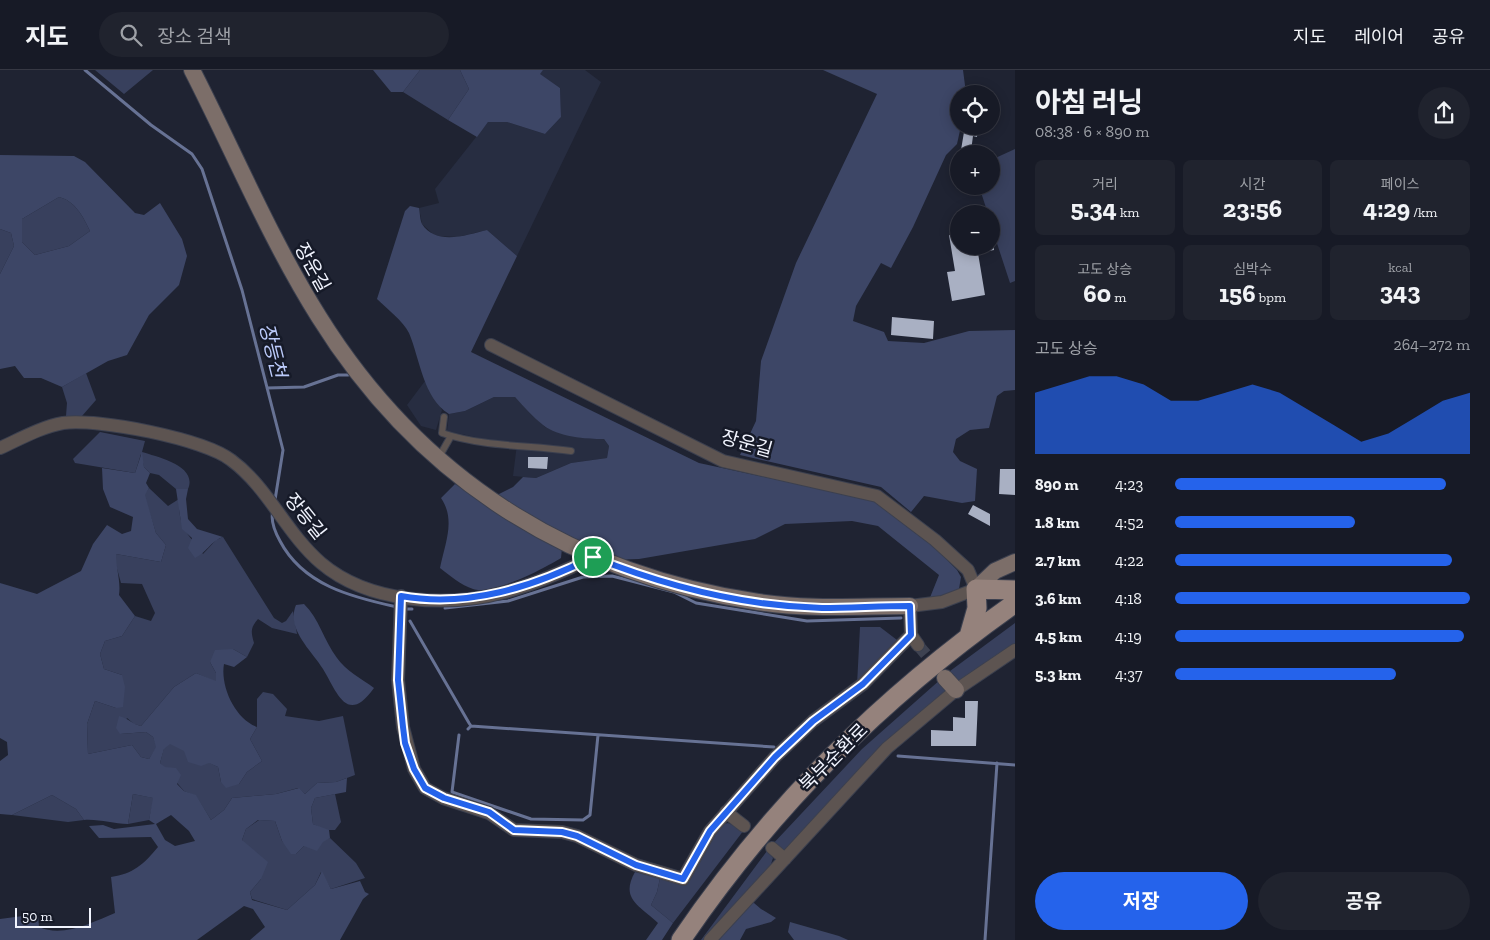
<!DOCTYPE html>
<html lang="ko">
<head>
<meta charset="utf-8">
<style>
	body { margin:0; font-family:"Zilla Slab","Noto Sans KR",serif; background:#20232e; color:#f1f3f6; height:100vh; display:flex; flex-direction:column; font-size:19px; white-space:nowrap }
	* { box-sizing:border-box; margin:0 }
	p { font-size:16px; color:#9ea1a7 }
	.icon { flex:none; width:28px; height:28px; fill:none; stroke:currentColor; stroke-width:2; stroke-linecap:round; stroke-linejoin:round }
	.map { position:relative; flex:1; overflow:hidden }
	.side { display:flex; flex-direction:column; background:#171a26; width:475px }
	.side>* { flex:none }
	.controls { position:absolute; left:950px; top:15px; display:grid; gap:10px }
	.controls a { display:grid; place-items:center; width:50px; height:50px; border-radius:50%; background:#171a26; box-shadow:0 2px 12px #0003,0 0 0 1px #363843; font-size:25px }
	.scale { position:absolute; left:15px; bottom:12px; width:76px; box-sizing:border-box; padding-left:5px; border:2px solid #f1f4fe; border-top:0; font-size:14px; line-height:18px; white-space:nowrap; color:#f1f4fe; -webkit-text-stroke:4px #161a28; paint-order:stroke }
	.pin { position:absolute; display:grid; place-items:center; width:42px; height:42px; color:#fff; margin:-21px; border:2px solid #fff; border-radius:50%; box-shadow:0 1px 5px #0007 }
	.round { display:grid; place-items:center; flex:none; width:52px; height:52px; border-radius:26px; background:#20232e }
	.overview { display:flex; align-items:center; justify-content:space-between; height:85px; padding:0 20px }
	h1 { font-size:28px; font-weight:700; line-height:38px }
	.metrics { display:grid; grid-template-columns:repeat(3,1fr); gap:8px; height:85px; padding:5px 20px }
	.metrics div { display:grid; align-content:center; border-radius:8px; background:#20232e; text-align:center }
	.metrics b { font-size:25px; font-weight:700 }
	.metrics small { font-size:14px; font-weight:400 }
	.metrics p { font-size:14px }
	.chart { height:140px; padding:10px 20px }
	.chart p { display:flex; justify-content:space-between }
	.chart svg { width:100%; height:90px; margin-top:5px; fill:#2563eb; opacity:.7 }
	.action { display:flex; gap:10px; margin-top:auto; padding:10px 20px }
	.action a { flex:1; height:58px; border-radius:30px; background:#2563eb; color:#fff; font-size:20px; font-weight:700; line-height:58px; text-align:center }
	.action a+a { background:#20232e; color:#f1f3f6 }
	ul { padding:0 20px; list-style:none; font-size:16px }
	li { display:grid; grid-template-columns:80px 60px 1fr; align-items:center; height:38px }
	li i { height:12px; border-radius:6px; background:#2563eb }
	header { display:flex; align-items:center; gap:30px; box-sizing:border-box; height:70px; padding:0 25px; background:#171a26; border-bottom:1px solid #363843 }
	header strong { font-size:24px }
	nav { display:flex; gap:28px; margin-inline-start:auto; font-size:18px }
	.search { width:350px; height:45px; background:#20232e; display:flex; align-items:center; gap:12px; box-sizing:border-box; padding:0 18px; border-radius:28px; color:#9ea1a7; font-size:19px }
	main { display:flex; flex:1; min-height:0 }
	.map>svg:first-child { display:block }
	.built { fill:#272d41 }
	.green { fill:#38405d }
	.forest { fill:#3d4666; fill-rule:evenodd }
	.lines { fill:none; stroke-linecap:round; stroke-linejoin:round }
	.stream { stroke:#677294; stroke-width:3 }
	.building { fill:#a9b0c3 }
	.street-tunnel { stroke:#3e4251; stroke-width:12; stroke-dasharray:12 6; stroke-linecap:butt }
	.lane-casing { stroke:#3c404f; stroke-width:8 }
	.street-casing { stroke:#3c404f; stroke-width:14 }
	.secondary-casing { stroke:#3c404f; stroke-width:18 }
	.primary-casing { stroke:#3c404f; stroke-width:21 }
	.lane { stroke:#5d5451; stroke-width:6 }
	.street { stroke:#5d5451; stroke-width:12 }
	.secondary { stroke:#7c6e69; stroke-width:16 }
	.primary { stroke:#95827c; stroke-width:19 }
	.route-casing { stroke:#fff; stroke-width:10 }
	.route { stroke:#2563eb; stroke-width:6 }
	.labels { text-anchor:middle; stroke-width:5; stroke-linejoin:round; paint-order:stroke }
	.street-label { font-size:19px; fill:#f1f4fe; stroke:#161a28 }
	.water-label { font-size:20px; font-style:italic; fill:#bccbfb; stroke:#161a28 }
</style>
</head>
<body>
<header>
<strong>지도</strong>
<div class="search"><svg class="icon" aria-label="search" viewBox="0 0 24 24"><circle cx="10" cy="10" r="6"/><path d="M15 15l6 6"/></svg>장소 검색</div>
<nav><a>지도</a><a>레이어</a><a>공유</a></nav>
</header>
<main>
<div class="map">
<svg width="1015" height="870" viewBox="0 0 1015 870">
	<rect width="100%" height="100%" fill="#1f2332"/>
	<path class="built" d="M543,0H585L601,12L517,186L487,160L458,167L435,166L422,154L419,138L439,133L435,119L488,52H507L545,64L561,47L560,18L539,4Z
		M425,311L442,340L436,360L421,356L407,335Z
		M494,327H515L545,357L564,364L591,369H604L609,376L607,388L571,393L536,408L513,406L517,374L489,370L447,361L449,344L465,341Z"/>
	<path class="green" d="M95,0H153L124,24Z
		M420,0H460L469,19L448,50L403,22Z
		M1015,79V211L1010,213L991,155V144H988L979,116H991V90Z
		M59,127C75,131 83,146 90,161L69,176L35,185L22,172V149Z
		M0,159L11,163L14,176L0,204Z
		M86,303L96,330L82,346H66L67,333L62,317Z
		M100,362L145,371L142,382C158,387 198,396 188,419H176L159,405L150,403L144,397L141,384L135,403L75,393L73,389Z
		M149,418L168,436L179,429C179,461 186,460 203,484L216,470L223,467L274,548L282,553L286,551L293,541L297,564L272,558L258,549C250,558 251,562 254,573L247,587L233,579L210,592L216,603V612L196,603L174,617L141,656L134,654L127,648L120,664L146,662L153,667L157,677L149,689L141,687L132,675L88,684L87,654L95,631L116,638L122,605L104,599L100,584L105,571L122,566L135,546L151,551L155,543L142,514L121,513L116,495V484L161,492L166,475L156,463L144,425Z
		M1015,553V575L957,612L946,604Z
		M860,557H880L897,570L898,575L857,615Z
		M941,609L946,618L944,627L785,782L771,776L862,679Z
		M263,622L273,624L287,639L285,646L319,651L343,646L355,705L336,712L317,713L305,724L298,718L276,724L232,728L224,740L211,750L196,726L184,721L160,693L164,678L170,673L218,697L221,712L239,714L247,702L262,691L250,669L257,657V629Z
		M133,724L154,728L149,750L128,754Z
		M335,724L341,752L335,760H325L313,754L311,738L315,728Z
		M52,725L76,739L84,750L68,752L12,745Z
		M259,750L275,751L282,771L296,784L304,776L330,768L356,793L365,808L331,819L321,802L315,815L287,840L252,829L250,822L261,809L242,770L246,759Z
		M728,753L744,760L673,853L651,835L657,822L660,808L685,814L720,755Z
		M767,781L773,788L769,800L706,870H701Z"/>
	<path class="forest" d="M373,0H420L403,22H391Z
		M460,0H543L540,4L560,18L561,47L545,64L507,52H488L477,67L448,50L469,19Z
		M823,0H963L966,23L959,24V56H961L957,74L946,85L913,157L891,198L881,193L856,236L853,251L884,262L888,271L924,273L969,261L1015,260V320L1004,321L997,326L989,358L970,360L956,369L953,382L960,391L977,399L975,431L962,433L924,426L911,442L881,417L740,385L756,351L761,291L796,193L877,24Z
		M0,85L74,86L85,92L135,143L144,145L160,133L182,169L187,186L179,215L149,245L127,285L108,291L62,317L41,308H24L15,296L0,299V204L14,176L11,163L0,159ZM59,127C75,131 83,146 90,161L69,176L35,185L22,172V149Z
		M410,136L419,138C420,143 420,150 422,154C436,176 467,165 487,160L517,186L471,282L699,393L875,431L931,474L957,500L961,507L959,519L954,524L929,530L939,505L878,456L852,451L785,454L755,469L639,489L610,490L493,427L513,417L523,407L536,408L571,393L607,388L609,376L604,369C586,369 558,367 543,355C533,347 524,337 515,327H494L465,341L449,344C423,328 420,289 409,263C403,251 387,239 377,229L405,141Z
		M142,382L144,397L150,403L146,413L149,418L145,425L156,463L166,475L161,492L116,484C116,499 121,511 119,525L135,546L122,566L105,571L100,584L104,599L122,605L125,617L123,637L116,638L95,631L87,654L88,684L132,675L141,687L149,689L156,677L153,667L146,662L120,664L116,658L119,646C128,648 132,654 141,656L174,617L196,603L216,611V603L210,592L215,580L233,579L247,587L234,597L224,594C220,616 235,649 257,657L250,669L262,691L247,702L239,714L226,718L221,712L218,697L209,693L201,696L188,692L184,681L170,674L164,679L160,693L165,697L176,698L181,705L177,714L184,721L196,725L211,750L224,740L232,728L276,724L299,718L305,724L317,713L336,712L347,708L346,722L315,728L311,738L313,754L329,760L330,768L323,772L317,781L304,776L296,784H291L282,771L275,751L258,750L246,759L242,770L268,792L261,809L250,822L252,830L287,840L315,815L322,801L331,819L360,811L365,822L369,824L363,829L340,870H250L265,857L253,839L244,836L197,870H0V849L38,844L39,857C63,868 93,852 115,843L111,807C133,804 144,794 158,777L151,767L99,768L89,756L103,755L114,759L155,754L149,750L153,728L133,724L128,754C113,754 100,749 84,750L76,739L52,725L12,745L0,744V691L8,685L7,672L0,668V513L37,524L81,501L93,474L107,455L122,464L131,461L133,447L110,437L103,419L102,398L135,403ZM171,745L189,761L195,771L175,776L165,770L156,754Z
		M455,414L562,478L561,488C545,498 492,526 473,519C461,515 450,506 440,498C445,473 456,450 441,428Z
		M176,419H188L186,429L188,449L197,459L223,467C211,471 206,483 195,488L188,478L192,468L182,459Z
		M304,534C319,548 324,571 337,588C345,600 362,609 374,618C347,656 337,622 323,599C311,580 286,559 296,535Z
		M635,802L660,808L657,822L651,835L673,853L662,870H646L658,853C639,835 620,829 635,802Z
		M754,833L761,839L776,848L771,852L746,859L740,870H716L749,834Z
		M790,852L839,866L848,870H794L788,862Z"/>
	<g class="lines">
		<path class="stream" d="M85,0L151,55L192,84L202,99L242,220L283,380L275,430
			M267,318L304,317L338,305H348
			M273,441C270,451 275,462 280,471C303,515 351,527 397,537
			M445,538L508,531L583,507L612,506L674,522L696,533L807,551L901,548
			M403,539H412
			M410,551L469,653L471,656L468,659
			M471,656L774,677
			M459,665L452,722L531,749L583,750L590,745L598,665
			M898,686L1015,695
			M985,870L997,693"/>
	</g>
	<path class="building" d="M965,56H978L977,67L973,66L971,81L961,80Z
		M959,164V176H994V180L978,183L985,225L952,231L947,202L955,201L949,165Z
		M892,247L934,251L933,269L891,265Z
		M528,387H548L547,399L528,398Z
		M1000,399H1015V425L999,424Z
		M973,435L990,444V456L968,444Z
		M965,631H978L976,676H931V660L953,661V647L965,648Z"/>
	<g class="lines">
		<path class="street-tunnel" d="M918,575L939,600"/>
		<defs>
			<path id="lane" d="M444,347L442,363C484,377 527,375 571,381
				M439,387L451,366"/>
			<path id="street" d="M491,275L723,391L877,426L935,470L968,500L976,519L942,532L910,536L911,565L918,575
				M0,378C20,369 41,357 63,353C98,348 204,369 231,390C268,417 286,463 321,493C368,533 447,538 505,522C535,514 565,501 593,487
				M401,526L398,610L403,657L414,699L425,718L443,728L489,743L514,760L562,762L577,766L636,795L683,809L710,761L775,687L813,651L863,614L911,565
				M726,742L744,756
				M772,778L785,789
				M710,870L887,678L956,620L1015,580"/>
			<path id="secondary" d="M192,0C234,82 270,169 319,247C420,409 571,504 758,532C809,540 859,536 910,536
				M976,519L995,501L1015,492
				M945,608L956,620"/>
			<path id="primary" d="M969,566L977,538L976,519L1015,520
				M681,870C773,735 882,627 1015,533"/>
		</defs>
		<use href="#lane" class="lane-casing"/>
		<use href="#street" class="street-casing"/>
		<use href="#secondary" class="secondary-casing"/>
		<use href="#primary" class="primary-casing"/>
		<use href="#lane" class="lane"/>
		<use href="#street" class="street"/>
		<use href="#secondary" class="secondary"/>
		<use href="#primary" class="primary"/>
	</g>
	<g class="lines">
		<defs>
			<path id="route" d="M593,487C665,516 744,536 822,538C851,538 880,536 910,536L911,565L863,614L813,651L775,687L710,761L683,809L636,795L577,766L562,762L514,760L489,742L444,728L425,718L414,699L405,673L403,657L398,610L401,526C468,538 533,517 593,487Z"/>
		</defs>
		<use href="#route" class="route-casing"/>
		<use href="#route" class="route"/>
	</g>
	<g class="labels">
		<g class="street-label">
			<text transform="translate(313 197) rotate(61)" y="7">장운길</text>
			<text transform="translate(747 373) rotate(16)" y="7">장운길</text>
			<text transform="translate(306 446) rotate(51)" y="7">장등길</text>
			<text transform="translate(833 687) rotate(-45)" y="7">북부순환로</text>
		</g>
		<g class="water-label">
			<text transform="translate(273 280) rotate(76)" y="7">장등천</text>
		</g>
	</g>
</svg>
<div class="controls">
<a><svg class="icon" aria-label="locate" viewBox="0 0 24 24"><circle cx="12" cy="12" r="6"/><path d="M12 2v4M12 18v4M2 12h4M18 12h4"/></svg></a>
<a>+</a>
<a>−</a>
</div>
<div class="scale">50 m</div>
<div class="pin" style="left:593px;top:487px;background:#1e9e55"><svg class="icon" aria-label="arrive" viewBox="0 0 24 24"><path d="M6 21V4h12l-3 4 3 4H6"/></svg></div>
</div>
<section class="side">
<div class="overview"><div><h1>아침 러닝</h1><p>08:38 · 6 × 890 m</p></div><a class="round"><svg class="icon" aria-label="share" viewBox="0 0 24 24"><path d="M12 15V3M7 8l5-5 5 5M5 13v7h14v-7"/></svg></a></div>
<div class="metrics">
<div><p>거리</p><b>5.34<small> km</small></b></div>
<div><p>시간</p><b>23:56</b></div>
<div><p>페이스</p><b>4:29<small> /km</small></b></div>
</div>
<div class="metrics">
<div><p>고도 상승</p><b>60<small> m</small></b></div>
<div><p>심박수</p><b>156<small> bpm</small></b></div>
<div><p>kcal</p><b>343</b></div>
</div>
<div class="chart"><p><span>고도 상승</span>264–272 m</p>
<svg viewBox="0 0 160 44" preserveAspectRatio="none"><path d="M0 44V14L10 10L20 6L30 6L40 10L50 18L60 18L70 14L80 10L90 14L100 22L110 30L120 38L130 34L140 26L150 18L160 14V44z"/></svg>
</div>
<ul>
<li><b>890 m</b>4:23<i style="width:92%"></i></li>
<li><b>1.8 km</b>4:52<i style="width:61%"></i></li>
<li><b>2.7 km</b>4:22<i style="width:94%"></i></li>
<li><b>3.6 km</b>4:18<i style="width:100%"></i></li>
<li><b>4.5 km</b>4:19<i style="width:98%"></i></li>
<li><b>5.3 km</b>4:37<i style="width:75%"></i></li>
</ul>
<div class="action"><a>저장</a><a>공유</a></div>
</section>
</main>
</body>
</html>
